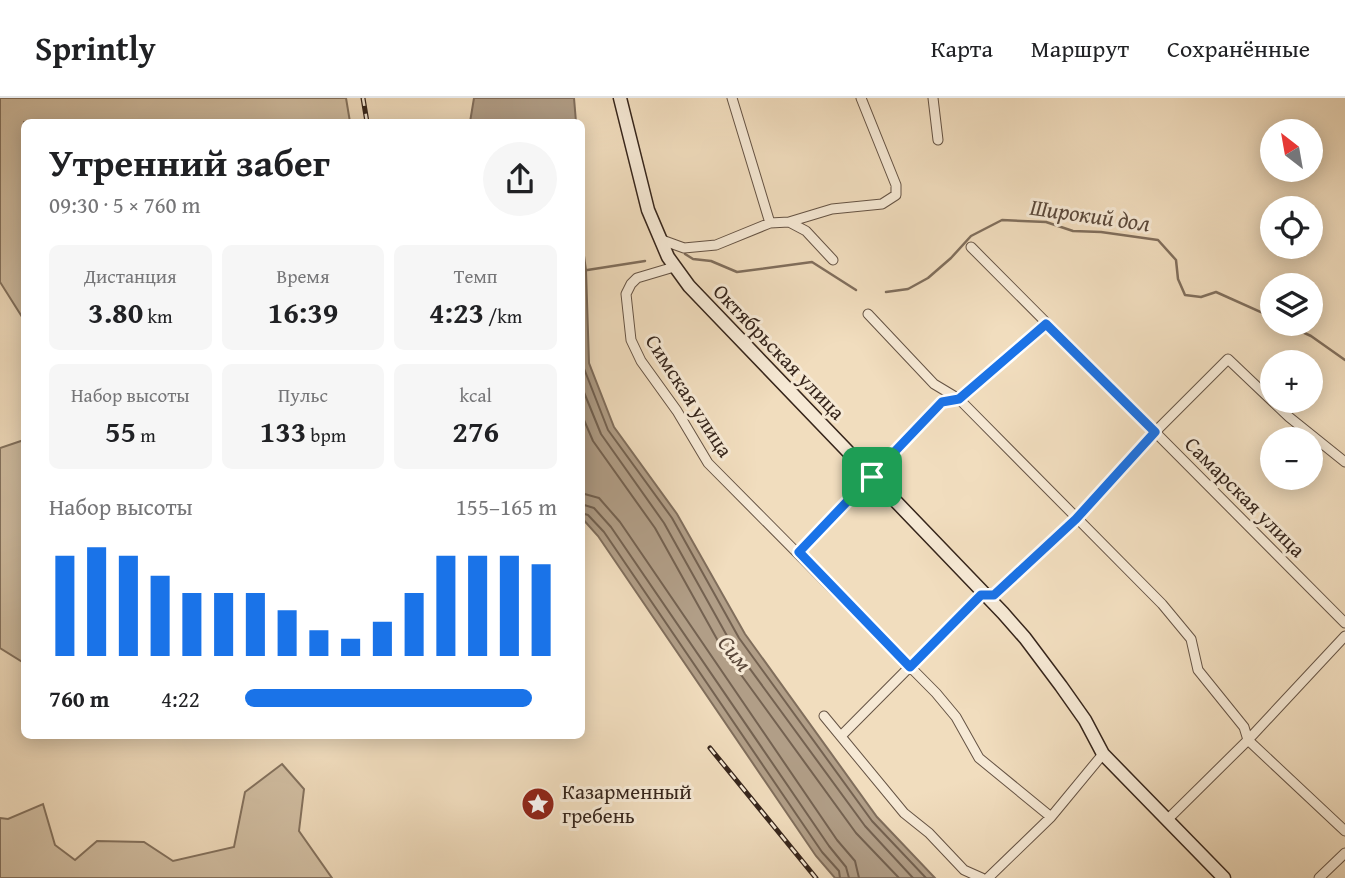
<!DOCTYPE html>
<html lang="ru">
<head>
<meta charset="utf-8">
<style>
	body { margin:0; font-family:"Gentium Book Plus",serif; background:#f6f6f6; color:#202124; height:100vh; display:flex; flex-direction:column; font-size:26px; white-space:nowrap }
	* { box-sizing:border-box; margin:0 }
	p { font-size:23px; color:#757577 }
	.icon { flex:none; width:38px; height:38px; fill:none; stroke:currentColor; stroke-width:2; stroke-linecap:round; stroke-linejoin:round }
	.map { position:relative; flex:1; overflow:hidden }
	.drawer { position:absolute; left:21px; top:21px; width:564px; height:620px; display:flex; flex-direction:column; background:#fff; border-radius:10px; box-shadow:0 4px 18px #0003 }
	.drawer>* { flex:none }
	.needle { width:46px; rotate:329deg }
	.tools { position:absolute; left:1260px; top:21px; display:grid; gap:14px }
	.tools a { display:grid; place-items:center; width:63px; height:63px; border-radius:50%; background:#fff; box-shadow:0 4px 18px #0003; font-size:35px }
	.pin { position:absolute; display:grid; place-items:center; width:60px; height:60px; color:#fff; margin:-30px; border-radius:14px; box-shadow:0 4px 10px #0006 }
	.round { display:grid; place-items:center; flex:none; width:74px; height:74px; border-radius:37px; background:#f6f6f6 }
	.summary { display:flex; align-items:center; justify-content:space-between; height:119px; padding:0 28px }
	h1 { font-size:38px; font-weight:600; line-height:52px }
	.figures { display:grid; grid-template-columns:repeat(3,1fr); gap:10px; height:119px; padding:7px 28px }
	.figures div { display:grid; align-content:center; border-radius:10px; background:#f6f6f6; text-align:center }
	.figures b { font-size:30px; font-weight:600 }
	.figures small { font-size:19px; font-weight:400 }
	.figures p { font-size:19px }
	.chart { height:196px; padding:14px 28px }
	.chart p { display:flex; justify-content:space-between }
	.chart svg { width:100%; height:126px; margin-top:7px; stroke:#1a73e8; stroke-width:6 }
	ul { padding:0 28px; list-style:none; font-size:23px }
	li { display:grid; grid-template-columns:112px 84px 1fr; align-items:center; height:52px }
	li i { height:18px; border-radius:9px; background:#1a73e8 }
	header { display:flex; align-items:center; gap:42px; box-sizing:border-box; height:98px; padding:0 35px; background:#fff; border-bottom:2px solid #e0e0e0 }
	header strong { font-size:33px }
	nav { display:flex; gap:38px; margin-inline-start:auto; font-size:24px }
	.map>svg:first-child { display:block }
	.green { fill:#d1bea2; stroke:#84725e; stroke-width:2 }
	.water { fill:#b19e87; stroke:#806e5c; stroke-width:2 }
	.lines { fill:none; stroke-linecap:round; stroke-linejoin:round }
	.shore { stroke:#746251; stroke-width:2 }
	.stream { stroke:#806e5c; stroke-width:2.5 }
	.minor-casing { stroke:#655344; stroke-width:11 }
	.secondary-casing { stroke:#36251b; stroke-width:15 }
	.minor { stroke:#f6e9d5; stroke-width:9 }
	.secondary { stroke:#f6e9d5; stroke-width:12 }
	.rail-casing { stroke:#36251b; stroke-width:5 }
	.rail { stroke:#f6e9d5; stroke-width:2.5; stroke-dasharray:8; stroke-linecap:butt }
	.route-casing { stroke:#fff; stroke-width:14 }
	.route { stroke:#1a73e8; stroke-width:9 }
	.labels { text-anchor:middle; stroke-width:6; stroke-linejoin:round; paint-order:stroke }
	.street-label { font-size:21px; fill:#36251b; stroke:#f6e9d5 }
	.poi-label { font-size:21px; fill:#36251b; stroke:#f6e9d5; text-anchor:start }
	.water-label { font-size:23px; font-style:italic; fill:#5b493b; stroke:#f6e9d5 }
</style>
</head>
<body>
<header>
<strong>Sprintly</strong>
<nav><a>Карта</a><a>Маршрут</a><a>Сохранённые</a></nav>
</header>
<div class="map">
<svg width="1345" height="780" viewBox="0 0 1345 780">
	<rect width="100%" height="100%" fill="#f1ddbe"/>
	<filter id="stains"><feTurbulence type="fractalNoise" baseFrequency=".00286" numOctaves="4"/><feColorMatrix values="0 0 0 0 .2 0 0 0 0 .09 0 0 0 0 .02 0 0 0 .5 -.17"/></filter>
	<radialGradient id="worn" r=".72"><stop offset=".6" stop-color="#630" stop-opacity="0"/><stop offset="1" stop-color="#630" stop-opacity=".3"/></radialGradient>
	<path class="green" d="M0,0H346L350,24H24V222L0,184Z
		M24,342V565L0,550V350Z
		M282,666L304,691L299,733L332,780H0V720L8,721L43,706L55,747L75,762L97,743L144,744L173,763L234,749L245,694Z"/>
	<path class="water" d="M474,0H574L576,24H470Z
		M581,136L586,172L589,265L614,329L677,416L745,536L877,719L935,780H835L816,758L598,438L581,419Z"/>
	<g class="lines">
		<path class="shore" d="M581,232L583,268L608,332L672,420L739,540L872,723L926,780
			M581,287L601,336L664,425L731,545L865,728L913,780
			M581,315L593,343L655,430L723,552L856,735L899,780
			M581,395L599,400L620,424L837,742L855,763L859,780
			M581,406L594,410L611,429L829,748L846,769L849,780
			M581,415L588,417L604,434L822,754L839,773L840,780"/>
		<path class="stream" d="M685,156L693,161L711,163L737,174L812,164L856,192
			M581,173L645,163
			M886,194L908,191L928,180L951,160L971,138L1002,122L1046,124L1073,133L1101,134L1158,142L1176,162L1178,181L1185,197L1201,199L1216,194L1272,219
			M1285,226L1311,238L1345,262"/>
		<defs>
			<path id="minor" d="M732,0L770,125
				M933,0L938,42
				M789,124L806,133L833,162
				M662,142L684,150L716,147L770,125L789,124L832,111L882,106L896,97V87L861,0
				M971,149L1345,525
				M674,169L637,180L631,186L626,196L631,242L641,263L677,313L708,365L936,595L956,619L979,660L1051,719
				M868,216L934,286L959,301L1162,506L1191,541L1198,572L1244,629L1248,642L1345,733
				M799,454L942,304L959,301L1046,226
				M824,618L904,715L929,735L964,772L982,780
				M842,637L981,497H994L1075,421L1155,334L1228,261L1289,319L1345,364
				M1167,722L1248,642L1345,538
				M988,780L1051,719L1103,656
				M1319,780L1345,755"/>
			<path id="secondary" d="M620,0L648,112L668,159L689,188L712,212L1003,515L1025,540L1061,588L1085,622L1103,656L1224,780"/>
		</defs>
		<use href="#minor" class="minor-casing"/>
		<use href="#secondary" class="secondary-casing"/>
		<use href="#minor" class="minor"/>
		<use href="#secondary" class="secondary"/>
		<defs>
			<path id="rail" d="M363,0L367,24
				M710,650L816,780"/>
		</defs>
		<use href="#rail" class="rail-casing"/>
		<use href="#rail" class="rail"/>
	</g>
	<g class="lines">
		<defs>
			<path id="route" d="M1046,226L1155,334L1076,421L994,497H981L910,569L799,454L942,304L959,301Z"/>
		</defs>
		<use href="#route" class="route-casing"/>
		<use href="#route" class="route"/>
	</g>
	<defs>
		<symbol id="sight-disc" viewBox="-11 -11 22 22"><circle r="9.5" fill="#8f2418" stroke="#f6e9d5"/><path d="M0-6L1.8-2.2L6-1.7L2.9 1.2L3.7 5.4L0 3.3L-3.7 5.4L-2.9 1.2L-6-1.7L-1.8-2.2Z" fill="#fff"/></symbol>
	</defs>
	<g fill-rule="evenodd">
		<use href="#sight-disc" x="519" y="687" width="38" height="38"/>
	</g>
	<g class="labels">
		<g class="street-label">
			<text transform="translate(779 254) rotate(46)" y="7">Октябрьская улица</text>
			<text transform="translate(689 298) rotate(57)" y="7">Симская улица</text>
			<text transform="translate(1245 399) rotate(45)" y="7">Самарская улица</text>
		</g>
		<g class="poi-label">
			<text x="562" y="701">Казарменный<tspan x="562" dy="24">гребень</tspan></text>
		</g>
		<g class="water-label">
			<text transform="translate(1090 117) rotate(8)" y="8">Широкий дол</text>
			<text transform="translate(735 555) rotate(51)" y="8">Сим</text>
		</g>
	</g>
	<rect width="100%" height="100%" filter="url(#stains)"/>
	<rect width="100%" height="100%" fill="url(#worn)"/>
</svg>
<div class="tools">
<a><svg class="needle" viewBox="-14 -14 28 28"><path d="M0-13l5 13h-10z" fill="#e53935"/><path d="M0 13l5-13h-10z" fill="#757577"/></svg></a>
<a><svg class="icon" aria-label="locate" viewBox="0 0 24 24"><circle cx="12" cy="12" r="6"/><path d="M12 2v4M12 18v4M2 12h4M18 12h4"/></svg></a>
<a><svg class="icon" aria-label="layers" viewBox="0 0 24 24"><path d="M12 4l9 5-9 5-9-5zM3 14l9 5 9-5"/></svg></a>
<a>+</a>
<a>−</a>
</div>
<div class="pin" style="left:872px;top:379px;background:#1e9e55"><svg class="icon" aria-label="arrive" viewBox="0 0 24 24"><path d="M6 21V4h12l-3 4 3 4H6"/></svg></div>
<section class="drawer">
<div class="summary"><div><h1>Утренний забег</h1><p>09:30 · 5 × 760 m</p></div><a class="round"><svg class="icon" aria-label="share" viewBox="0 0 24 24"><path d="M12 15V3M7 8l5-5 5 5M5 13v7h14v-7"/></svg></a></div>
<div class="figures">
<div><p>Дистанция</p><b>3.80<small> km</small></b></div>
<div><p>Время</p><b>16:39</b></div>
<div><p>Темп</p><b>4:23<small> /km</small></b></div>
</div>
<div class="figures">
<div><p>Набор высоты</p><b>55<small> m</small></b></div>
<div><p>Пульс</p><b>133<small> bpm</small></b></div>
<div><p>kcal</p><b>276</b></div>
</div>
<div class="chart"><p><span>Набор высоты</span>155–165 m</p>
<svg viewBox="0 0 160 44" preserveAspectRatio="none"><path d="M5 44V9M15 44V6M25 44V9M35 44V16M45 44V22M55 44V22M65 44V22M75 44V28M85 44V35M95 44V38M105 44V32M115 44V22M125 44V9M135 44V9M145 44V9M155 44V12"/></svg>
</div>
<ul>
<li><b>760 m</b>4:22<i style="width:92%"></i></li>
</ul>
</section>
</div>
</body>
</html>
